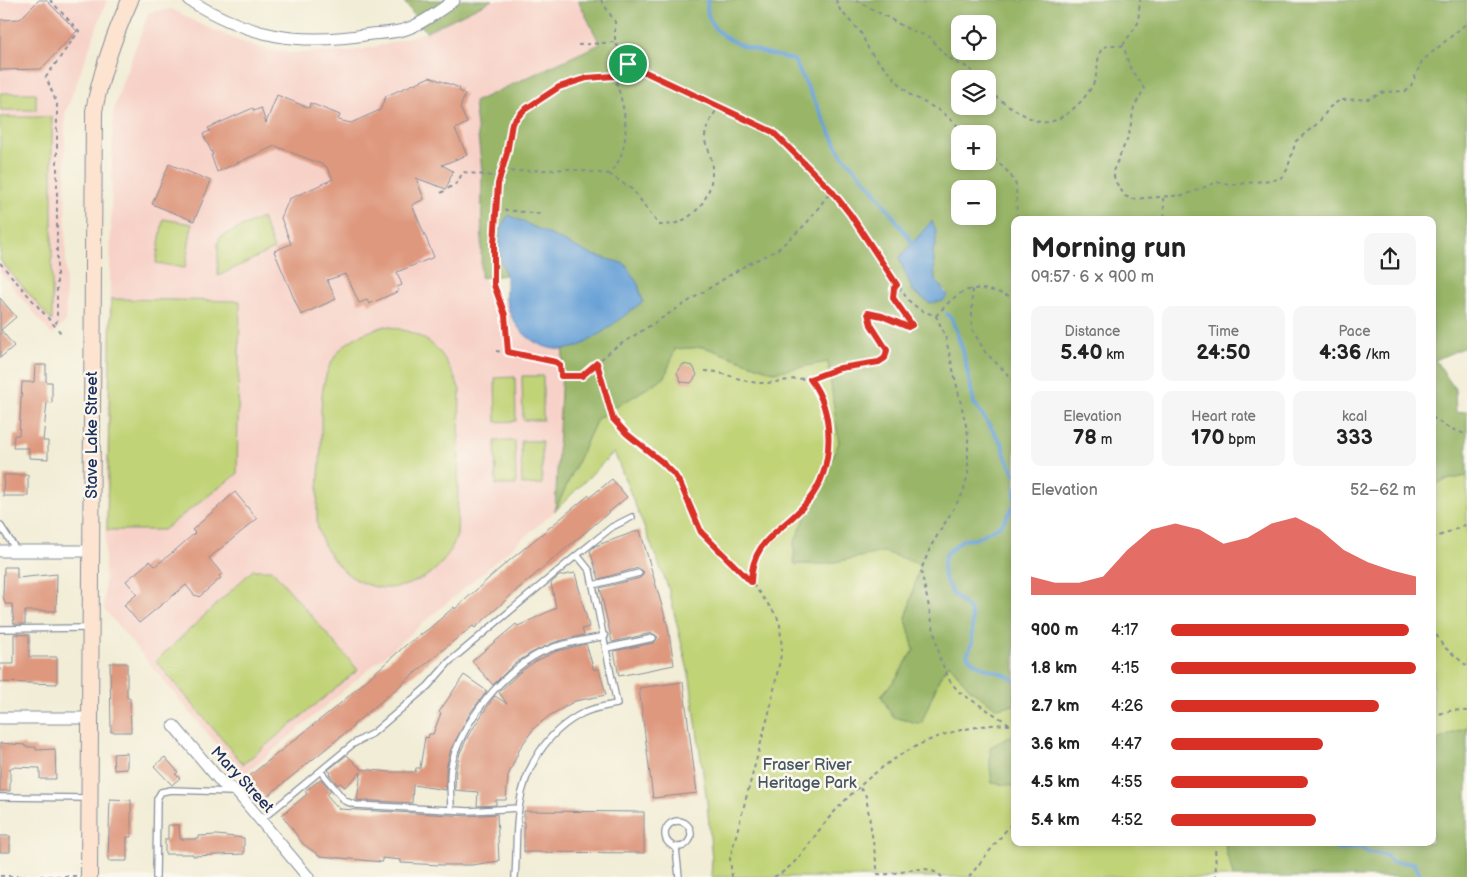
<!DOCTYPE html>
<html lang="en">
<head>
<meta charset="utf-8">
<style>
	body { margin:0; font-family:"Balsamiq Sans",sans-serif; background:#f6f6f6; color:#222; height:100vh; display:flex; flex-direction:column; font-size:19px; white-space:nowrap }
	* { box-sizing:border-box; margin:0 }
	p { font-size:16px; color:#767676 }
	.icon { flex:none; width:28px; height:28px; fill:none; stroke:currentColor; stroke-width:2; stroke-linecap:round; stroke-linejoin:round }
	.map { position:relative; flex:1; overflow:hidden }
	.sheet { position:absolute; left:1011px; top:216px; width:425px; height:630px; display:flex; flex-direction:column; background:#fff; border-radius:10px; box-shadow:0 2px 8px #0003 }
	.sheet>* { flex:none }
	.controls { position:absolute; left:951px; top:15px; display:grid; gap:10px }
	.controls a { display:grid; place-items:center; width:45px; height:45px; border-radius:10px; background:#fff; box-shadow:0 2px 8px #0003; font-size:25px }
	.pin { position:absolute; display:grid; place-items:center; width:42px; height:42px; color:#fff; margin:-21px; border:2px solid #fff; border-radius:50%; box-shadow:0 1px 5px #0007 }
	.round { display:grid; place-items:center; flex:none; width:52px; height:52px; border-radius:10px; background:#f6f6f6 }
	.headline { display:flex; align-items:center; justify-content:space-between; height:85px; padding:0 20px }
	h1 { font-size:28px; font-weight:600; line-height:38px }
	.metrics { display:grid; grid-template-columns:repeat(3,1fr); gap:8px; height:85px; padding:5px 20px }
	.metrics div { display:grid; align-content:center; border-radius:10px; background:#f6f6f6; text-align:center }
	.metrics b { font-size:21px; font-weight:600 }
	.metrics small { font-size:14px; font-weight:400 }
	.metrics p { font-size:14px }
	.chart { height:140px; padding:10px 20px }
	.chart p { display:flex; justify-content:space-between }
	.chart svg { width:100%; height:90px; margin-top:5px; fill:#d93025; opacity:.7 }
	ul { padding:0 20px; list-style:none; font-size:16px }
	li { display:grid; grid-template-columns:80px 60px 1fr; align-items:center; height:38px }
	li i { height:12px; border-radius:6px; background:#d93025 }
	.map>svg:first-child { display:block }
	.built { fill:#f7d1c7 }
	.green { fill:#c0d376; stroke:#6e816a }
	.forest { fill:#98b567; stroke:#5a7262; fill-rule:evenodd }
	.water { fill:#67a1d7; stroke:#41689a }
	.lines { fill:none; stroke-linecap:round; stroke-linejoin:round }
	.stream { stroke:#67a1d7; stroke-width:4 }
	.building { fill:#de987e }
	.lane-casing { stroke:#868e9a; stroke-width:8 }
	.street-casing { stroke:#868e9a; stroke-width:13 }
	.secondary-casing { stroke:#868e9a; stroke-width:18 }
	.path { stroke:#868e9a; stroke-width:2; stroke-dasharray:4 4; stroke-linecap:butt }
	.lane { stroke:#fff; stroke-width:5.5 }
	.street { stroke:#fff; stroke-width:11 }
	.secondary { stroke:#fde4d1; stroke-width:16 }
	.route-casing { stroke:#fff; stroke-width:10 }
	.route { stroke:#d93025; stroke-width:6 }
	.labels { text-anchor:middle; stroke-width:5; stroke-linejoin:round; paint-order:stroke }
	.street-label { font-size:16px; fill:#1b2f5e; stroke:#fbf7ec }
	.park-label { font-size:16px; fill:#445864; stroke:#fbf7ec }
</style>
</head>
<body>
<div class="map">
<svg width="1467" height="877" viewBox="0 0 1467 877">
	<rect width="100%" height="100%" fill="#fbf7ec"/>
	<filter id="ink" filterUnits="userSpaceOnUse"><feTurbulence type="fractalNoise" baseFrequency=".02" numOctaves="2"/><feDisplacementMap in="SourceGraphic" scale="10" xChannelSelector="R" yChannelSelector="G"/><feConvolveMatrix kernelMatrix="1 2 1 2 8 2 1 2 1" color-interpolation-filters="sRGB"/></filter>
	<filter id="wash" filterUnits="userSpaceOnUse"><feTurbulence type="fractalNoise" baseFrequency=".0096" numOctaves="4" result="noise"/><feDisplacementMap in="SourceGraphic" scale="20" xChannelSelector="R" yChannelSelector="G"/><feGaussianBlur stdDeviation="1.12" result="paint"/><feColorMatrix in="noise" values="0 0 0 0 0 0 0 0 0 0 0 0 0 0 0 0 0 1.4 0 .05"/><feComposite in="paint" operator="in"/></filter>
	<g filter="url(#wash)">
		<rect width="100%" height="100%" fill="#f2edd6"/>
		<path class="built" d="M0,0H107L65,114L66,321L52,335L0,272Z
			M492,0H578L601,44L474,102L482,171L481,278L506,303L514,324L543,347L563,349L555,511L243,776L104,609L113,113L121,86L149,12L172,9L198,23L239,41L261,48L290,53L348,52L383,45L426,32Z"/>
		<path class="green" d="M0,93H36V110H0Z
			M0,117H52V321L0,260Z
			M262,218L274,249L218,276V244L220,237Z
			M163,219L192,224L185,268L156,263Z
			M111,299L240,301L237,474L163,530H107Z
			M386,326C431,335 443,348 460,390L457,535C448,560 435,575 409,584C367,599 329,569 318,528C315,513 320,467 321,449C322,416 316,377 340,350C351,337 369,331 386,326Z
			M704,347L774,372L828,361L839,443L794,543L795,564H825L884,552L920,564L906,619L914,649L897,677L881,696L921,723L939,679L949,664L970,689L996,708L1015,705V842L1226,843C1224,855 1232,864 1233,877H711L712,860L707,802L690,679L668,587L614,452L555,511L597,419L665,377L675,349Z
			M522,376H543V420H523Z
			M515,377L516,421L496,422L495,378Z
			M495,441H515L516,485H496Z
			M521,441H542V484L522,485Z
			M1467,476V727L1433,742L1432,485L1446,480Z
			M253,570H272L358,670L243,764L156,661Z"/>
		<path class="forest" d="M403,0H492L426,32Z
			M578,0H1467V348L1465,347L1435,360L1455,389L1456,413L1467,411V476L1446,480L1433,485L1432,220H1015V705L996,708L970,689L949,664L939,679L921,724L893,717L881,696L897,677L914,650L906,619L920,564L884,552L825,564H794V543L839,443L828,362L774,372L704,347L675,349L665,377L597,419L555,511L563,349C585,345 601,333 618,319L604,258L590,254L509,216C497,238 498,252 506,275L481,278L482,171L474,102L600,44ZM960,24H988V51H960ZM960,79H988V106H960ZM960,134H988V161H960ZM960,189H988V216H960ZM936,245L933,249L935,280L948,293L940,300L930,303L916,294L909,276Z
			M1467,727V877H1233C1232,864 1224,855 1226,843L1432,842L1433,742Z
			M1011,736L1015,741V785L1013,786L992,783L990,768V747Z"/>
		<path class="water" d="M509,215L590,254L625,264L638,284L643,302C625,314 595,341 576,347C545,357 514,334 507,304C504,296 507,286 506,277C506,270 500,263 500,255C498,245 500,222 509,215Z
			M932,221L936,231V245L933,249L935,280L948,296L943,301L930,303L913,291L899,258Z"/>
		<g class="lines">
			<path class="stream" d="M708,0C699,43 765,52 794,60L841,154L870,185L915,246
				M947,314L952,319L963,351L974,403L1002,444L1006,458L1015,474
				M1015,488V500
				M1015,505L1001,525L975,539L962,540L946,554L943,567L944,576L952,593L970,610L972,618V643L967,655C977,671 1000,669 1015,680
				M1330,842L1339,850L1360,847L1368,852L1385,855L1392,862L1414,863L1422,877"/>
		</g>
		<g id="blocks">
			<path class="building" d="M39,0H46L77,31L41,69L0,70V20L20,19Z
				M430,77L460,88L459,91L465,94L460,108L467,123L455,129L467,155L442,165L453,171L446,189L416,178L424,199L412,205L434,257L397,272L402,285L397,287L399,291L369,304L367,300L359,303L346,274L327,280L336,299L301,315L274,251L291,244L281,218L289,199L333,179L326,166L275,146L217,172L211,155H213L203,134L210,131L208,128L253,108L254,111L261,108L266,123L277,95L309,108L310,103L340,115L338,120L351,123L380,110L386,96Z
				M169,164L211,181L194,221L152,204Z
				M0,298L16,317L1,330L14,346L0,358Z
				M683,364L693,366L697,375L691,383L681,382L677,373Z
				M35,365H46V382H52V403L47,402L43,441H48V459L29,458V448H13L14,435H19L22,382H34Z
				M4,475H28V496H3Z
				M612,479L627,497L519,588L475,628L473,626L451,643L353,725L354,726L265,798L248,777L342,702L407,644L430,628L454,607L455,609L498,570L589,495L590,497Z
				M235,492L257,519L209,558L222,574L219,576L221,578L199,597L197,595L195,596L186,585L139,623L124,605L137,594L126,581L150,561L155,566L172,553L195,533L192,530Z
				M640,530L668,627L674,665L619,676L614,651L654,643L658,637L652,633L612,642L600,588L640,578L644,572L638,568L599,579L590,551L595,546Z
				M4,567H17V578L57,574L56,611H25V624H14L12,604H5L3,596Z
				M575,573L589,627L582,629L584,635L555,642L531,653L514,664L493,685L472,661L516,624L518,626L556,608L551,583L559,576Z
				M14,634L29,635V657H57V684L0,682V664H14Z
				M586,644L594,670L599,668L606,695L575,701L549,716L534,728L520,748L508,776L506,800H496V805L477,806L478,792L455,790L456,769L460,753L468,736L491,701L495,696L507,704L499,692L520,672L536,661L557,651Z
				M110,663H127V698H130L131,732H111Z
				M464,675L487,691L470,713L451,749L446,768V790L413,785L412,803L357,800L361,772L345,787L340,783L338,785L329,774L331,773L328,770L347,755L361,769L390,772H415L416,768H420L425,737L428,738L429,734H433L441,713L439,712Z
				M683,682L697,793L653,798L639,688Z
				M0,743L25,745V747H36V750L55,749L56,779H40V768L12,767L10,769V791H0Z
				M127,753V769L114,770L113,754Z
				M165,757L178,772L175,774L180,778L172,785L154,766Z
				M321,779L331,791L327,795L339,809L469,816L497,814L499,861L472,865H441L401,863V860L382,858V862L320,856L303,844L282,815L307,794L305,791Z
				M110,799L131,800V837H127V861H108Z
				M524,811L644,812V853L524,852Z
				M168,825H179L180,839H199V836L217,835L244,838V854L193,856V854H165V839H168Z
				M0,836H10V852H0Z"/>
		</g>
	</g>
	<g filter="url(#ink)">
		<use href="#blocks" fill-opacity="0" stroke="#868e9a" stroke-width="1"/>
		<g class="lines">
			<defs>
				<path id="lane" d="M0,525L17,551
					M593,585L639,573
					M0,629L88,628
					M607,648L653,638
					M321,772L345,801L356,805L469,811L518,808
					M0,797L87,798
					M451,810C451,797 449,782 451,768C458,725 508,664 549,649C567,642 587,640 605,636
					M261,820L353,744L373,733L428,686L449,662L577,555L612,527L632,517
					M665 834a13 13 0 1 1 26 0a13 13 0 1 1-26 0Z
					M676,848L679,877
					M156,877L157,799L161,792L171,790L232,792
					M515,877C517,854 515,831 519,807C525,767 546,732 583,713C593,708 606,706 617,704L590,571L577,555"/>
				<path id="street" d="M189,0C251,38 299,46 371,34C383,33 398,33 409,28C421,24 444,8 454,0
					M0,551H90
					M0,718H90
					M174,726L222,783L237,792L308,877"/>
				<path id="secondary" d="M89,877L94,111C101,72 114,36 130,0"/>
			</defs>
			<use href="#lane" class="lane-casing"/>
			<use href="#street" class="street-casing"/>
			<use href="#secondary" class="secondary-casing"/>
			<path class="path" d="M50,0L79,31L46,77L57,104V320L55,326
				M601,0L615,22V42L628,64L773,132L831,190L850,214L908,300L920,310L936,316L945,335L968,434V474L963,493L931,546L921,570L940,659L950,681L959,692L1011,725
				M836,0L840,10L861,33L870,52L909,94L942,112L967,134
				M856,0L910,30L930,37L943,53L956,63L970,68L976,79
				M578,45L615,42
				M1123,45L1138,23L1140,0
				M988,92C1003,101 1024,118 1041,122C1060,126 1090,97 1095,79C1101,61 1092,40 1123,46C1127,54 1127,62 1131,69C1135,77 1141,81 1144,89L1134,107L1129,135L1113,171L1115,181L1125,196L1132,199L1185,195L1217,182L1230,185L1280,179L1287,170L1296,141L1318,123L1330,107L1340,100L1369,99L1384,92L1406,91L1410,88L1422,61L1467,23
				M988,153L1010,174L1016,185L1017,220
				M609,174L633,190L659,225C689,227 713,200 712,170C712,164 711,157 709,151C708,147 705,143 705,140C704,129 713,116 718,107
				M441,193L457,183L463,172L492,176L500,172L568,169L609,174C635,147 625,107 614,76
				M1163,198L1165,220
				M496,209L541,214
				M0,263L61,333
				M972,289V329L985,352L1015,381
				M936,316C964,283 975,284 1015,298
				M496,351C513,353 548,353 560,365L561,376H581L597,363
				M508,353L505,315L494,285V243L498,184L507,153L512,123L523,110L559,87L587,78L614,76L628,64
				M705,371C724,371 741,382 759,383C776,384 793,377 810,379C835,412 835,468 808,501C784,532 752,537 751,582
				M810,379L840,368L879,362L885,358L887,349L871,325L868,313L882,315L908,327L911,326V322L893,298V288L897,285
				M1432,417L1447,427L1467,435
				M1432,539L1467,524
				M1432,628L1443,646L1467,666
				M1432,716L1453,710L1467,711
				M860,788L866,796L878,874C901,877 921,859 942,877
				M1215,842L1216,877
				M0,876H76
				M732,877L730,858L770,709L782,650L780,625L777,616L751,582L701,533L681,485L674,474L662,462L627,434L613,419L597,363L613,349L746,265L777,250L806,224L831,191
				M774,877C798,866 811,839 828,819C869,772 915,736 977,727C988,725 1004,723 1015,726
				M969,877L1015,819"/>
			<use href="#lane" class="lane"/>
			<use href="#street" class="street"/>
			<use href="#secondary" class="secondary"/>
		</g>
	</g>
	<g class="lines" filter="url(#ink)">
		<defs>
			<path id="route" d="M628,64L773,132L831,190L850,214L897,285L894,288L893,298L912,325L908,327L882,316L868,313L871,325L887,350L885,358L879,362L840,368L810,379C835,412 835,468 808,501C784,532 752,537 751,582L701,532L681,485L674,474L662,462L627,434L613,419L597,363L582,376H561L560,365L556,362L508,352L505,315L494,285V243L498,184L507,153L512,123L524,110L559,87L587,78L614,76Z"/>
		</defs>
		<use href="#route" class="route-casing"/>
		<use href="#route" class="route"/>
	</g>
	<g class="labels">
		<g class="street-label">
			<text transform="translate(91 435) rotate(-90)" y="6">Stave Lake Street</text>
			<text transform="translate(243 779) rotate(47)" y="6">Mary Street</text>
		</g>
		<g class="park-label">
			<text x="807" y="770">Fraser River<tspan x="807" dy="18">Heritage Park</tspan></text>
		</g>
	</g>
</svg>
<div class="controls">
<a><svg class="icon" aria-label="locate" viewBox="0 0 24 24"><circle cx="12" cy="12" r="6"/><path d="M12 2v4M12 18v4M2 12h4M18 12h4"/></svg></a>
<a><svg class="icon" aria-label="layers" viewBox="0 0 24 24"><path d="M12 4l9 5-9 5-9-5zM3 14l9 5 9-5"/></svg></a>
<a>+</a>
<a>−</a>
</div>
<div class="pin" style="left:628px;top:64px;background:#1e9e55"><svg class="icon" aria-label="arrive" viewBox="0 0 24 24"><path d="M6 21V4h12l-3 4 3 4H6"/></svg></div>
<section class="sheet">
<div class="headline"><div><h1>Morning run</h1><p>09:57 · 6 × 900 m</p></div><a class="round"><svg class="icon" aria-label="share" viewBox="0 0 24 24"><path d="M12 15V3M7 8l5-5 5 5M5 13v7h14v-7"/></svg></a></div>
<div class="metrics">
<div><p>Distance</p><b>5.40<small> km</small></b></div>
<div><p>Time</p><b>24:50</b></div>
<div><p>Pace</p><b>4:36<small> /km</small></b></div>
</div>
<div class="metrics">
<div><p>Elevation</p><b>78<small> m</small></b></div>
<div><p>Heart rate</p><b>170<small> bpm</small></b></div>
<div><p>kcal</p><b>333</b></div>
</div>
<div class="chart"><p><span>Elevation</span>52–62 m</p>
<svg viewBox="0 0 160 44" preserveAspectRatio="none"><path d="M0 44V35L10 38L20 38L30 35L40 22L50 12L60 9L70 12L80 19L90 16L100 9L110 6L120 12L130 22L140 28L150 32L160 35V44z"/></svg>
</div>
<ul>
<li><b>900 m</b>4:17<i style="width:97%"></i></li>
<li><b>1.8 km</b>4:15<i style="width:100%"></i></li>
<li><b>2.7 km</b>4:26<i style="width:85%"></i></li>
<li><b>3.6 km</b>4:47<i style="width:62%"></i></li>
<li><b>4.5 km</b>4:55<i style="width:56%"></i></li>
<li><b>5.4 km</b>4:52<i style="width:59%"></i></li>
</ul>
</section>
</div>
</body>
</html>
